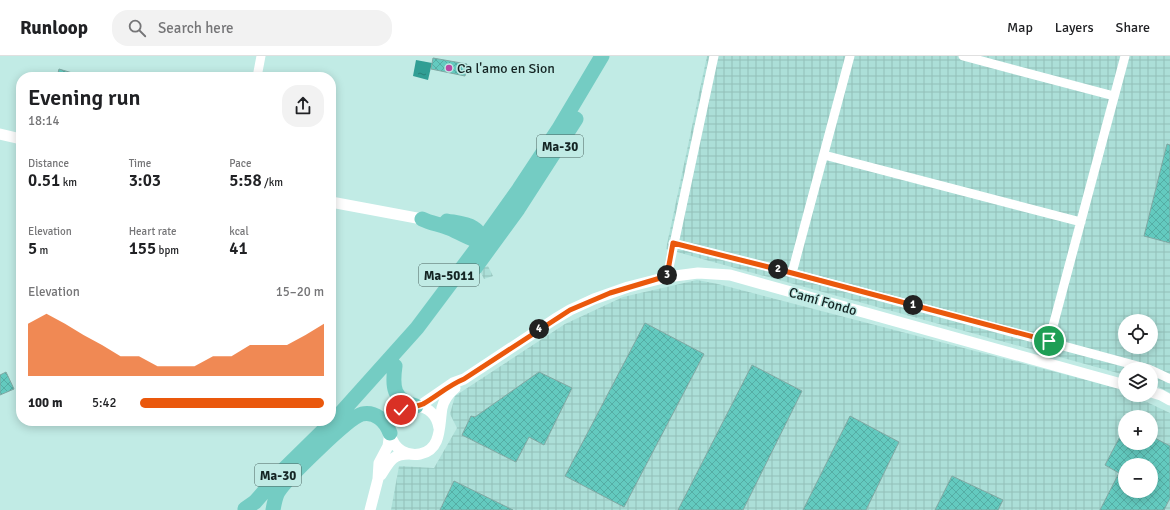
<!DOCTYPE html>
<html lang="en">
<head>
<meta charset="utf-8">
<style>
	body { margin:0; font-family:Signika,sans-serif; background:#f2f2f2; color:#202124; height:100vh; display:flex; flex-direction:column; font-size:15px; white-space:nowrap }
	* { box-sizing:border-box; margin:0 }
	p { font-size:13px; color:#757577 }
	.icon { flex:none; width:22px; height:22px; fill:none; stroke:currentColor; stroke-width:2; stroke-linecap:round; stroke-linejoin:round }
	.map { position:relative; flex:1; overflow:hidden }
	.panel { position:absolute; left:16px; top:16px; width:320px; height:354px; display:flex; flex-direction:column; background:#fff; border-radius:16px; box-shadow:0 2px 10px #0003 }
	.panel>* { flex:none }
	.controls { position:absolute; left:1118px; top:258px; display:grid; gap:8px }
	.controls a { display:grid; place-items:center; width:40px; height:40px; border-radius:50%; background:#fff; box-shadow:0 2px 10px #0003; font-size:20px }
	.pin { position:absolute; display:grid; place-items:center; width:34px; height:34px; color:#fff; margin:-17px; border:2px solid #fff; border-radius:50%; box-shadow:0 1px 4px #0007 }
	.km { position:absolute; width:20px; height:20px; margin:-10px; border-radius:50%; background:#222; color:#fff; font-size:11px; line-height:20px; text-align:center }
	.round { display:grid; place-items:center; flex:none; width:42px; height:42px; border-radius:16px; background:#f2f2f2 }
	.summary { display:flex; align-items:center; justify-content:space-between; height:68px; padding:0 12px }
	h1 { font-size:22px; font-weight:600; line-height:30px }
	.figures { display:grid; grid-template-columns:repeat(3,1fr); gap:6px; height:68px; padding:4px 12px }
	.figures div { display:grid; align-content:center }
	.figures b { font-size:17px; font-weight:600 }
	.figures small { font-size:11px; font-weight:400 }
	.figures p { font-size:11px }
	.chart { height:112px; padding:8px 12px }
	.chart p { display:flex; justify-content:space-between }
	.chart svg { width:100%; height:72px; margin-top:4px; fill:#ea580c; opacity:.7 }
	ul { padding:0 12px; list-style:none; font-size:13px }
	li { display:grid; grid-template-columns:64px 48px 1fr; align-items:center; height:30px }
	li i { height:10px; border-radius:5px; background:#ea580c }
	header { display:flex; align-items:center; gap:24px; box-sizing:border-box; height:56px; padding:0 20px; background:#fff; border-bottom:1px solid #e0e0e0 }
	header strong { font-size:19px }
	nav { display:flex; gap:22px; margin-inline-start:auto; font-size:14px }
	.search { width:280px; height:36px; background:#f2f2f2; display:flex; align-items:center; gap:10px; box-sizing:border-box; padding:0 14px; border-radius:16px; color:#757577; font-size:15px }
	.map>svg:first-child { display:block }
	.industrial { fill:url(#industrial-grid); fill-rule:evenodd }
	.water { fill:url(#water-ripples) }
	.building { fill:url(#building-cross-hatch); stroke:#80a8a3; fill-rule:evenodd }
	.lines { fill:none; stroke-linecap:round; stroke-linejoin:round }
	.minor { stroke:#fff; stroke-width:9 }
	.tertiary { stroke:#fff; stroke-width:11 }
	.trunk { stroke:#74ccc3; stroke-width:15 }
	.route-casing { stroke:#fff; stroke-width:8 }
	.route { stroke:#ea580c; stroke-width:5 }
	.poi-dot { fill:#ba49a4; stroke:#c1ebe5; stroke-width:1.5 }
	.labels { text-anchor:middle; stroke-width:3; stroke-linejoin:round; paint-order:stroke }
	.shield { fill:#c1ebe5; stroke:#48605d; stroke-width:1 }
	.shield-label { font-size:13px; font-weight:bold; fill:#142423 }
	.poi-label { font-size:14px; fill:#142423; stroke:#c1ebe5; text-anchor:start }
	.street-label { font-size:14px; fill:#142423; stroke:#c1ebe5 }
</style>
</head>
<body>
<header>
<strong>Runloop</strong>
<div class="search"><svg class="icon" aria-label="search" viewBox="0 0 24 24"><circle cx="10" cy="10" r="6"/><path d="M15 15l6 6"/></svg>Search here</div>
<nav><a>Map</a><a>Layers</a><a>Share</a></nav>
</header>
<div class="map">
<svg width="1170" height="454" viewBox="0 0 1170 454">
	<defs>
		<pattern id="industrial-grid" width="8" height="8" patternUnits="userSpaceOnUse"><rect width="8" height="8" fill="#acdfd8"/><path d="M0 4h8M4 0v8" fill="none" stroke="#93bfb9"/></pattern>
		<pattern id="water-ripples" width="26" height="14" patternUnits="userSpaceOnUse"><rect width="26" height="14" fill="#309e94"/><path d="M2 4q2-2 4 0t4 0M15 11q2-2 4 0t4 0" fill="none" stroke="#288178"/></pattern>
		<pattern id="building-cross-hatch" width="8" height="8" patternUnits="userSpaceOnUse"><rect width="8" height="8" fill="#63cabf"/><path d="M0 0l8 8M0 8l8-8" fill="none" stroke="#55ada4"/></pattern>
	</defs>
	<rect width="100%" height="100%" fill="#c1ebe5"/>
	<path class="industrial" d="M707,0H1170V337L1151,327V313H1125V319L666,193ZM1125,265H1151V291H1125Z
		M488,210L493,220L484,223L479,213Z
		M697,224L718,228L1117,332L1125,336V339H1132L1170,357V454H391L399,410L434,412L457,372L450,358L455,340L565,268L623,241ZM1125,361H1151V387H1125ZM1125,409H1151V435H1125Z"/>
	<path class="water" d="M416,4L432,7L428,24L413,20Z"/>
	<path class="building" d="M433,2L467,8L465,20L431,13Z
		M59,13L79,19V21H57Z
		M1167,88L1170,89V187L1144,180Z
		M645,267L704,298L624,451L565,420Z
		M752,309L802,335L743,454H678Z
		M6,316L14,333L0,339V319Z
		M539,316L572,332L544,389L529,381L516,406L462,379L471,360L475,361Z
		M850,360L899,386L866,454H803Z
		M1125,371V387H1151V380L1170,390V442L1164,454H1100L1119,417L1105,409ZM1125,409H1151V435H1125Z
		M952,420L1003,444L998,454H935Z
		M454,425L513,454H440Z"/>
	<g class="lines">
		<path class="minor" d="M963,0L1114,40
			M257,21L261,0
			M824,99L1081,166
			M673,187L792,217L1149,313
			M792,217L850,0
			M667,221L714,0
			M1049,285L1125,0
			M1151,314L1170,323"/>
		<path class="tertiary" d="M0,78L21,83
			M331,146L422,163
			M1151,336L1161,339L1170,344
			M416,350C429,351 437,360 439,372
			M390,378C392,385 395,391 402,395C407,398 414,399 420,398C442,394 439,369 442,352C444,343 449,337 455,332
			M381,419C389,407 391,398 409,398
			M370,454L378,423L379,407L388,390L391,369L395,359L404,352L421,349L453,327L464,323L555,263L570,254L594,243L628,231L667,221L698,217L730,219L1125,329"/>
		<path class="trunk" d="M422,163C430,167 438,168 446,171C460,175 475,190 490,182
			M447,165C463,168 483,168 482,191
			M475,212L518,153L576,63
			M395,310C392,331 393,344 416,350
			M245,453L255,446L282,415L339,359L417,272L474,196L519,133L558,74L602,0
			M273,454C274,448 275,442 278,436C286,423 349,361 362,358C375,355 386,365 390,377"/>
	</g>
	<g class="lines">
		<defs>
			<path id="route" d="M401,354C408,350 416,351 423,348C437,340 449,329 464,323L570,254L610,237L667,220L673,187L792,217L1049,285"/>
		</defs>
		<use href="#route" class="route-casing"/>
		<use href="#route" class="route"/>
	</g>
	<circle class="poi-dot" cx="449" cy="12" r="4"/>
	<g class="labels">
		<g class="shield">
			<rect x="537" y="79" width="46" height="22" rx="3"/>
			<rect x="419" y="208" width="60" height="22" rx="3"/>
			<rect x="255" y="408" width="46" height="22" rx="3"/>
		</g>
		<g class="shield-label">
			<text x="560" y="95">Ma-30</text>
			<text x="449" y="224">Ma-5011</text>
			<text x="278" y="424">Ma-30</text>
		</g>
		<g class="poi-label">
			<text x="457" y="17">Ca l'amo en Sion</text>
		</g>
		<g class="street-label">
			<text transform="translate(823 245) rotate(16)" y="5">Camí Fondo</text>
		</g>
	</g>
</svg>
<div class="controls">
<a><svg class="icon" aria-label="locate" viewBox="0 0 24 24"><circle cx="12" cy="12" r="6"/><path d="M12 2v4M12 18v4M2 12h4M18 12h4"/></svg></a>
<a><svg class="icon" aria-label="layers" viewBox="0 0 24 24"><path d="M12 4l9 5-9 5-9-5zM3 14l9 5 9-5"/></svg></a>
<a>+</a>
<a>−</a>
</div>
<div class="pin" style="left:1049px;top:285px;background:#1e9e55"><svg class="icon" aria-label="arrive" viewBox="0 0 24 24"><path d="M6 21V4h12l-3 4 3 4H6"/></svg></div>
<div class="pin" style="left:401px;top:354px;background:#d93025"><svg class="icon" aria-label="check" viewBox="0 0 24 24"><path d="M5 12l5 5 9-10"/></svg></div>
<b class="km" style="left:913px;top:249px">1</b>
<b class="km" style="left:778px;top:213px">2</b>
<b class="km" style="left:667px;top:219px">3</b>
<b class="km" style="left:539px;top:273px">4</b>
<section class="panel">
<div class="summary"><div><h1>Evening run</h1><p>18:14</p></div><a class="round"><svg class="icon" aria-label="share" viewBox="0 0 24 24"><path d="M12 15V3M7 8l5-5 5 5M5 13v7h14v-7"/></svg></a></div>
<div class="figures">
<div><p>Distance</p><b>0.51<small> km</small></b></div>
<div><p>Time</p><b>3:03</b></div>
<div><p>Pace</p><b>5:58<small> /km</small></b></div>
</div>
<div class="figures">
<div><p>Elevation</p><b>5<small> m</small></b></div>
<div><p>Heart rate</p><b>155<small> bpm</small></b></div>
<div><p>kcal</p><b>41</b></div>
</div>
<div class="chart"><p><span>Elevation</span>15–20 m</p>
<svg viewBox="0 0 160 44" preserveAspectRatio="none"><path d="M0 44V12L10 6L20 12L30 19L40 25L50 32L60 32L70 38L80 38L90 38L100 32L110 32L120 25L130 25L140 25L150 19L160 12V44z"/></svg>
</div>
<ul>
<li><b>100 m</b>5:42<i style="width:100%"></i></li>
</ul>
</section>
</div>
</body>
</html>
